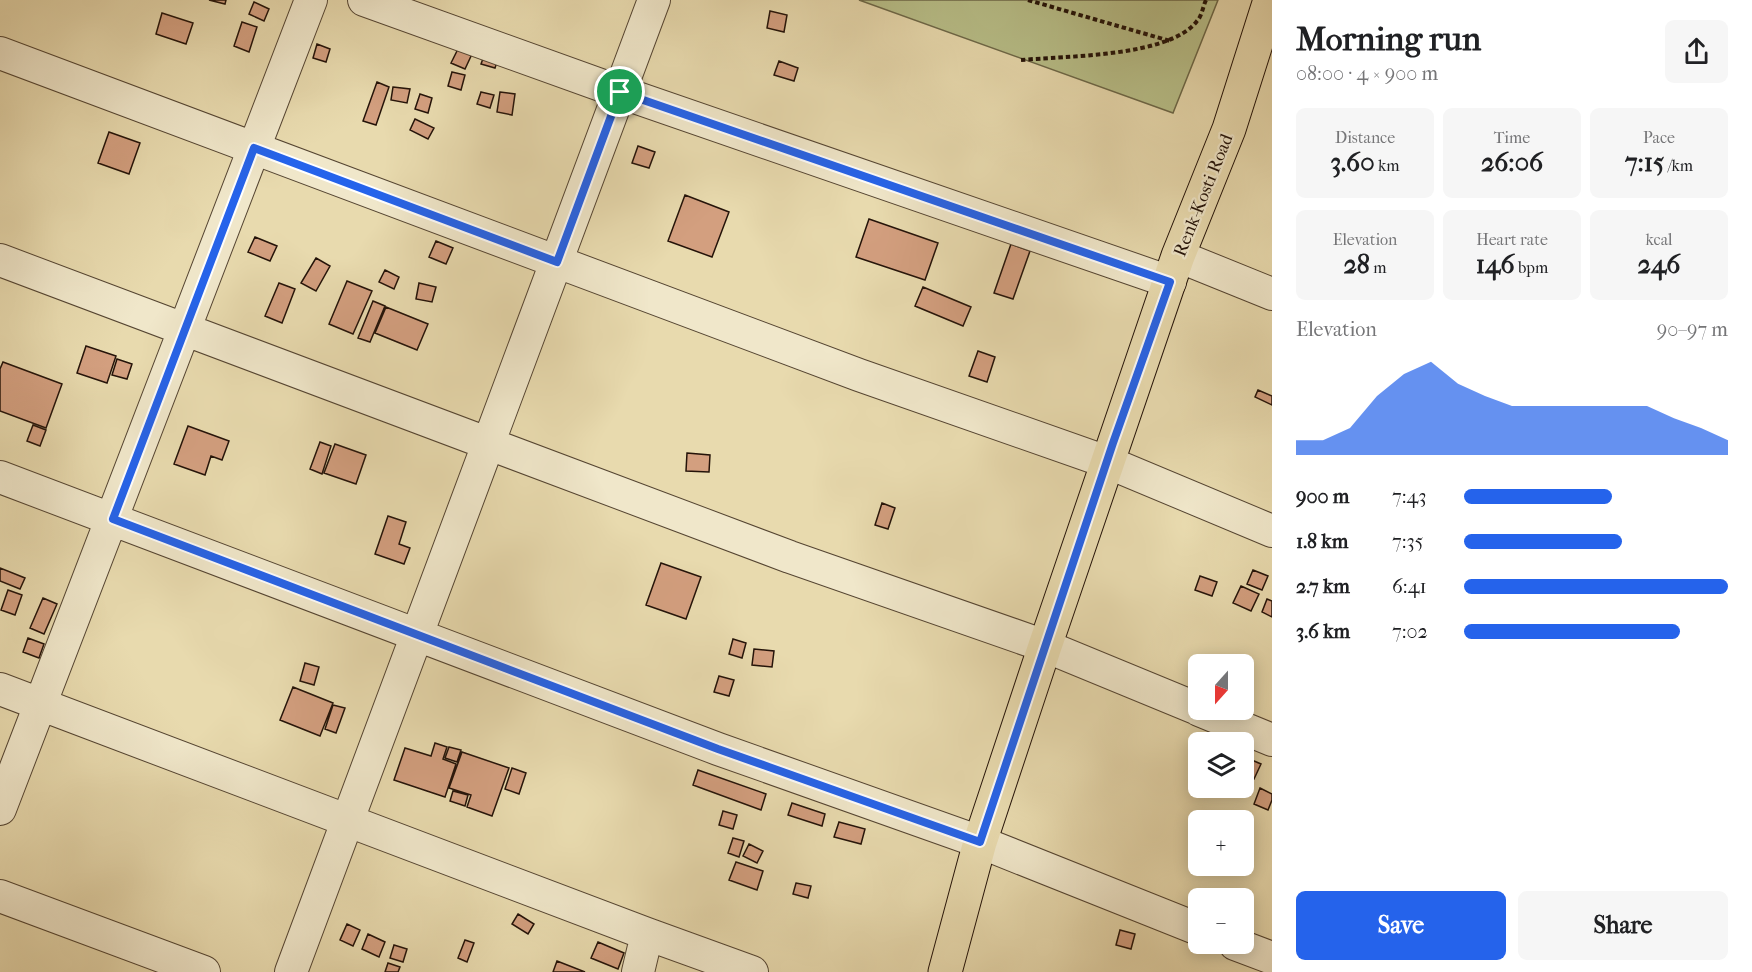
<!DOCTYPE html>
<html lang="en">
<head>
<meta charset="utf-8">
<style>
	body { margin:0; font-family:"IM FELL French Canon",serif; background:#f6f6f6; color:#202124; height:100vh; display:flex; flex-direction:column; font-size:22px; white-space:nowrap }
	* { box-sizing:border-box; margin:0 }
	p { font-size:20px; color:#757577 }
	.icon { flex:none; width:33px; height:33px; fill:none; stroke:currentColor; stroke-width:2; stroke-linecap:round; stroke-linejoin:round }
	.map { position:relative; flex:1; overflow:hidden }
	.drawer { display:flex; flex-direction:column; background:#fff; width:480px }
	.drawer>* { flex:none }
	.needle { width:39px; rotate:201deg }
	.fabs { position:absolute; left:1188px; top:654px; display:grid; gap:12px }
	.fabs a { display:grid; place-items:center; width:66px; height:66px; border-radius:9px; background:#fff; box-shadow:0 3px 15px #0003; font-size:30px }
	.pin { position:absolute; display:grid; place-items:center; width:51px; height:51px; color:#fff; margin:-26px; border:3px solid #fff; border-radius:50%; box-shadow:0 2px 6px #0007 }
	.round { display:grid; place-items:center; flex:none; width:63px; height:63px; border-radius:9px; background:#f6f6f6 }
	.summary { display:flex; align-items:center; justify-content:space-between; height:102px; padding:0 24px }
	h1 { font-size:33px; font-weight:800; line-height:45px }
	.metrics { display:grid; grid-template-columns:repeat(3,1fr); gap:9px; height:102px; padding:6px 24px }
	.metrics div { display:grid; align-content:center; border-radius:9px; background:#f6f6f6; text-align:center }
	.metrics b { font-size:26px; font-weight:800 }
	.metrics small { font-size:16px; font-weight:400 }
	.metrics p { font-size:16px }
	.chart { height:168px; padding:12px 24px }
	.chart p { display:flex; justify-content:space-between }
	.chart svg { width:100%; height:108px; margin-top:6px; fill:#2563eb; opacity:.7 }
	.primary-button { display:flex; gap:12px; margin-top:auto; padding:12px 24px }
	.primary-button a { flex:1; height:69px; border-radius:9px; background:#2563eb; color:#fff; font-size:24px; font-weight:800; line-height:69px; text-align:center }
	.primary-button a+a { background:#f6f6f6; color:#202124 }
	ul { padding:0 24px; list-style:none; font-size:20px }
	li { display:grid; grid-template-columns:96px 72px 1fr; align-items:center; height:45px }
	li i { height:15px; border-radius:8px; background:#2563eb }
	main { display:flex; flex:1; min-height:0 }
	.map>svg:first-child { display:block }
	.green { fill:#b8bf89; stroke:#6e6949; stroke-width:1.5 }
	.building { fill:#d39f7f; stroke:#241309; stroke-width:1.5 }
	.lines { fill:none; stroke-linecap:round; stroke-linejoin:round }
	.minor-casing { stroke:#554532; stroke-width:34 }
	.major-casing { stroke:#241309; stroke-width:35 }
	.path { stroke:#241309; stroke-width:4; stroke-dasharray:4.5 3; stroke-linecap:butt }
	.minor { stroke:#f0e7ca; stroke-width:32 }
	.major { stroke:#e8daae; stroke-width:33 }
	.route-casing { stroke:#fff; stroke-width:12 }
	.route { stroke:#2563eb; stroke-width:8 }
	.labels { text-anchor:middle; stroke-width:4.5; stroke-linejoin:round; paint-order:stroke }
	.street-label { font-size:18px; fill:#241309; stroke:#f0e7ca }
</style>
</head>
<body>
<main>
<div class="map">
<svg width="1272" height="972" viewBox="0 0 1272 972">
	<rect width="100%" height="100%" fill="#e8daae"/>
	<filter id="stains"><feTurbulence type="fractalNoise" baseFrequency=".00333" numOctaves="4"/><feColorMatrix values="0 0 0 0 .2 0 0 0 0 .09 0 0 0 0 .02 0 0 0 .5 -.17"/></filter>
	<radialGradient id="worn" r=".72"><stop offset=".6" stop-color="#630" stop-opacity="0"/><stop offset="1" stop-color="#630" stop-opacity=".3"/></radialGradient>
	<path class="green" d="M859,0H1218L1173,113Z"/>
	<path class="building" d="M209,0H226L225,4Z
		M254,2L269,9L264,21L249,14Z
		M770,11L787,15L784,32L767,28Z
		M162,13L193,23L186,44L156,34Z
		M242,22L257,27L249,52L234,46Z
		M317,44L330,49L326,62L313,58Z
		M487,48L500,52L495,68L481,64Z
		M458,49L472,54L465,69L451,63Z
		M779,61L798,68L794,81L774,75Z
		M452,72L465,75L461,90L448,86Z
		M377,82L389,87L376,125L363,121Z
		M393,87L410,89L407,103L391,100Z
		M481,92L494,95L490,108L477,104Z
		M500,92L515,94L512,115L497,112Z
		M420,94L432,98L428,113L415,109Z
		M415,119L434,128L428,139L410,130Z
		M109,132L140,143L129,174L98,163Z
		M638,146L655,152L649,168L632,163Z
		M685,195L729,212L712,257L668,241Z
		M869,219L938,243L925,280L856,257Z
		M255,237L277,246L270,261L248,252Z
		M436,241L453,248L446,264L429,257Z
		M1011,244L1030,251L1013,299L994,293Z
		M316,258L330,266L316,291L301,283Z
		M385,270L399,277L394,289L379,282Z
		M347,281L372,291L353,334L329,324Z
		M279,283L295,289L282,323L265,316Z
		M419,283L436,287L432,302L416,299Z
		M923,287L971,307L963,326L915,306Z
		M373,301L385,306L370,342L358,338Z
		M386,307L428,324L417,350L375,333Z
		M86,346L116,356L107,383L77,373Z
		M978,351L995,357L987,382L969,376Z
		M117,359L132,364L127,379L112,375Z
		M3,362L62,384L46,428L0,411V369Z
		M1258,390L1272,396V405L1255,397Z
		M33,425L46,430L40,446L27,441Z
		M188,426L229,441L222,460L211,456L205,475L174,464Z
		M320,442L331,446L322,474L310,469Z
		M335,444L366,455L356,484L324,473Z
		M687,453L710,455L709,472L686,471Z
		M882,503L895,508L888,529L875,525Z
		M388,516L406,522L399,544L410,548L404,564L375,554Z
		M661,563L701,577L686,619L646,605Z
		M0,568L25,578L20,589L0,581Z
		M1253,570L1268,576L1262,590L1247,584Z
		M1200,576L1217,582L1212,596L1195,590Z
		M1241,586L1259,594L1251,611L1233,603Z
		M8,590L22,595L15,615L1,610Z
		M43,598L57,604L44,634L30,628Z
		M1267,599L1272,601V617L1262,612Z
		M28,638L44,644L39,658L23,652Z
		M733,639L746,643L742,658L729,654Z
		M754,649L774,651L772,667L752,665Z
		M305,663L319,667L314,685L300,681Z
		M719,676L734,680L729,696L714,692Z
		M293,687L333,703L320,736L280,720Z
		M333,705L345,708L336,733L325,729Z
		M435,743L447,747L443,759L456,764L445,797L394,780L405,748L431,756Z
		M449,747L461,750L457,762L445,758Z
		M462,752L509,768L492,816L467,807L471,795L449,788Z
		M1247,758L1261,764L1254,779L1244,774V765Z
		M512,768L526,773L519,794L505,789Z
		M698,770L766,794L761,810L693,785Z
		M1260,788L1272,794V800L1268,810L1254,804Z
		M453,791L468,795L465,806L450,801Z
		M792,803L825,814L822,826L788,815Z
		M723,811L737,815L733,829L719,825Z
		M839,822L865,829L861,844L834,837Z
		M733,838L744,841L739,857L728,853Z
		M749,844L763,851L757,863L743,856Z
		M736,862L763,871L757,890L729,880Z
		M796,883L811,886L808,898L793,894Z
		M518,914L534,924L528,934L512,924Z
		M347,924L360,930L353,946L340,940Z
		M1120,930L1135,934L1131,949L1116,945Z
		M368,934L385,942L379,957L362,949Z
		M465,940L474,943L467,962L458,958Z
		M598,942L624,953L618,969L591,958Z
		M394,945L407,949L403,962L390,958Z
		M557,961L585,972H553Z
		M388,963L400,967L398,972H385Z"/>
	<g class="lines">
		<defs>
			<path id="minor" d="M364,0L620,92L1170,282
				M0,53L859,375L1107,462L1272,531
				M1178,256L1272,294
				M0,260L790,557L1045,646L1198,709
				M0,477L718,749L980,842L1198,929
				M0,689L647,934L752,972
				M1199,710L1272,740
				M0,809L311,0
				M0,896L204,972
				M1235,944L1272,958
				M291,972L654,0
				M638,972L647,934"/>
			<path id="major" d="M945,972L980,842L1045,646L1178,256L1229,129L1270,0"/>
		</defs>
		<use href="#minor" class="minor-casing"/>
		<use href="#major" class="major-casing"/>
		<path class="path" d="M1028,0L1170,41
			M1021,60C1065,56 1170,57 1197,21C1202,16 1203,6 1206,0"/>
		<use href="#minor" class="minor"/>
		<use href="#major" class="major"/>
	</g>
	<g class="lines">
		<defs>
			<path id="route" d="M620,92L1170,282L1113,443L980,842L718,749L113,519L254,148L557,262Z"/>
		</defs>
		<use href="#route" class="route-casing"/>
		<use href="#route" class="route"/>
	</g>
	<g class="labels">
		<g class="street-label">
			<text transform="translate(1203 195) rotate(-68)" y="6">Renk-Kosti Road</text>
		</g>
	</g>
	<rect width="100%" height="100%" filter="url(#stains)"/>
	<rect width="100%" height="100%" fill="url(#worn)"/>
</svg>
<div class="fabs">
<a><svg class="needle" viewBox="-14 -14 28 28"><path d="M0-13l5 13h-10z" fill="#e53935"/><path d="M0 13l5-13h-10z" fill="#757577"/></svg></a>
<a><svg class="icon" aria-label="layers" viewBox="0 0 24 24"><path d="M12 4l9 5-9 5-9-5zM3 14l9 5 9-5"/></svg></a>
<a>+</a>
<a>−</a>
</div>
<div class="pin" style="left:620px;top:92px;background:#1e9e55"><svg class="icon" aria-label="arrive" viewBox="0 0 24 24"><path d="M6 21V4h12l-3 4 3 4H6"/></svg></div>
</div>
<section class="drawer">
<div class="summary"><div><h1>Morning run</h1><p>08:00 · 4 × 900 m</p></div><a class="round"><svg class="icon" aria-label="share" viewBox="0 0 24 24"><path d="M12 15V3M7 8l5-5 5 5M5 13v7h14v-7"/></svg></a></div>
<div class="metrics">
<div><p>Distance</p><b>3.60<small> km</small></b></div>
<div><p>Time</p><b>26:06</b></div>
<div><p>Pace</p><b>7:15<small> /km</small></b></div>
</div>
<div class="metrics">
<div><p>Elevation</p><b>28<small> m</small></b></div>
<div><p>Heart rate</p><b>146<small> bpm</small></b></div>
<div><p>kcal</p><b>246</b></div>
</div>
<div class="chart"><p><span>Elevation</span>90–97 m</p>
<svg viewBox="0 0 160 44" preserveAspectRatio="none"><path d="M0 44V38L10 38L20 33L30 20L40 11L50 6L60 15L70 20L80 24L90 24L100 24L110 24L120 24L130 24L140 29L150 33L160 38V44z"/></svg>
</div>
<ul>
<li><b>900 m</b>7:43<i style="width:56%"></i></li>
<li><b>1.8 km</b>7:35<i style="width:60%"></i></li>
<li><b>2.7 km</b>6:41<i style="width:100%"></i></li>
<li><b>3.6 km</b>7:02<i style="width:82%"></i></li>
</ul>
<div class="primary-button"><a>Save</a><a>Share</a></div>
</section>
</main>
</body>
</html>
